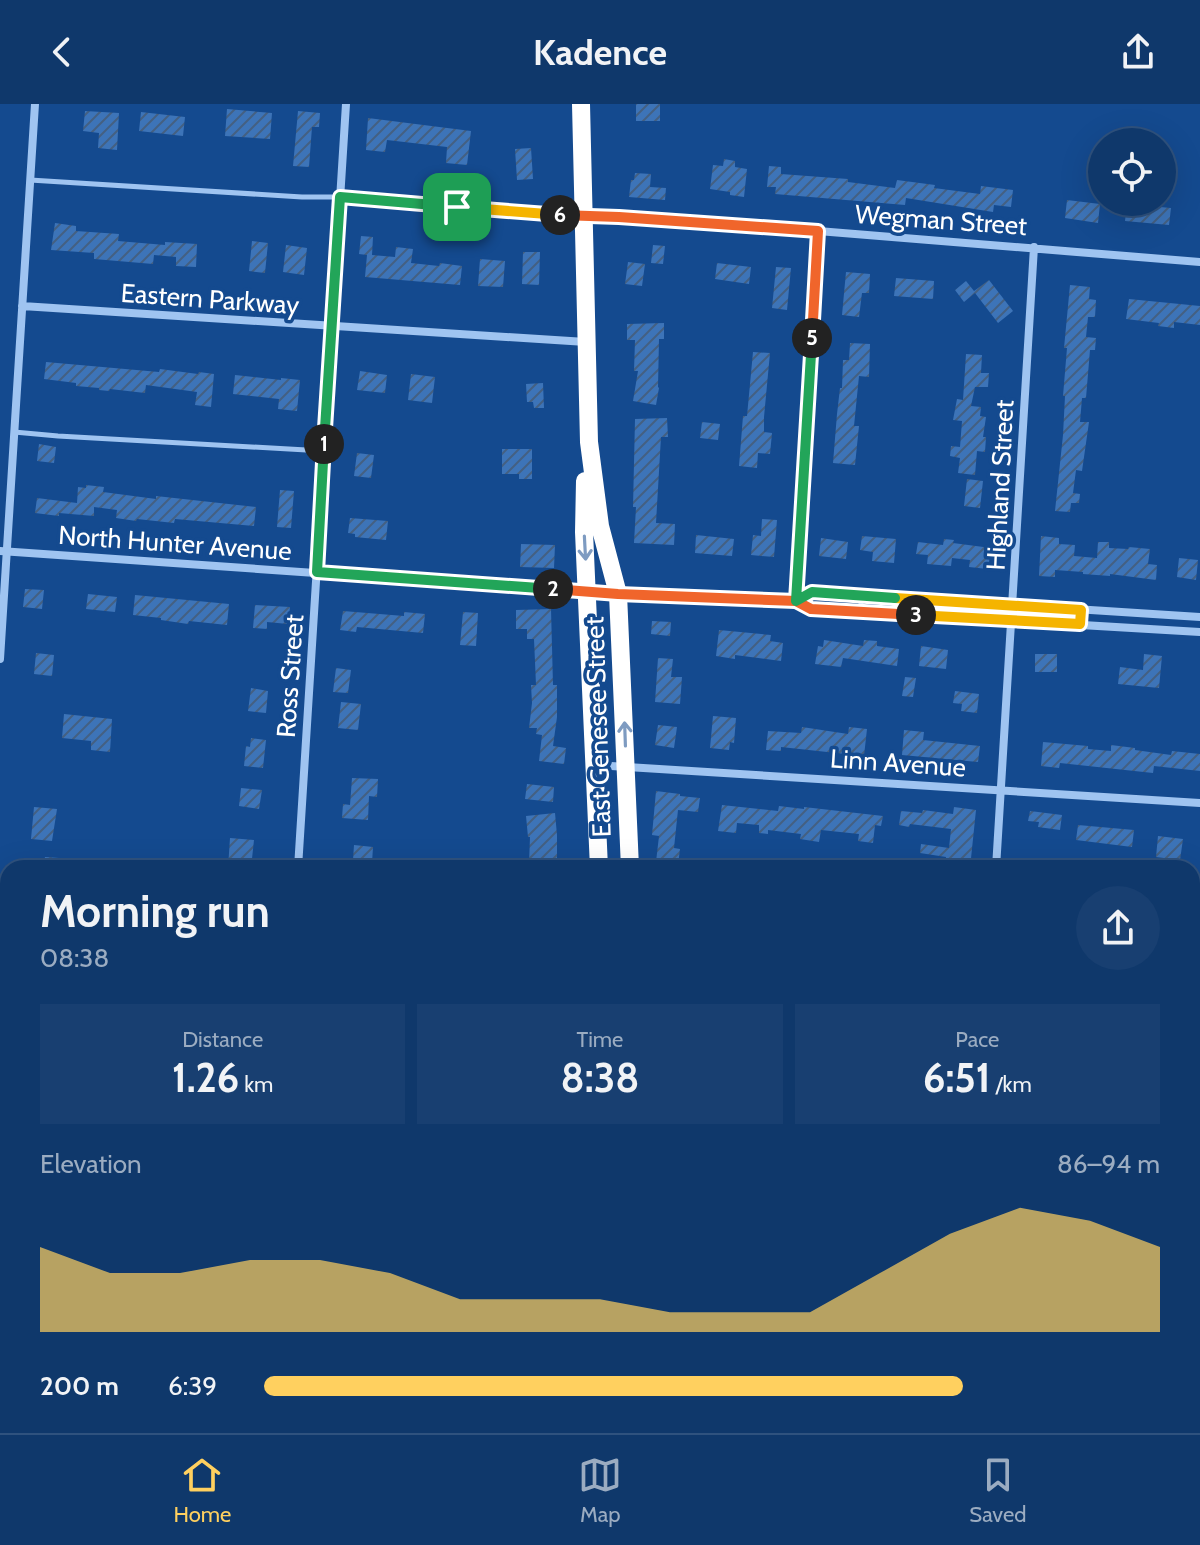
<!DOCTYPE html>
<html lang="en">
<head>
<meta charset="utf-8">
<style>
	body { margin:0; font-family:Cabin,sans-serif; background:#183f71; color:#f1f3f6; height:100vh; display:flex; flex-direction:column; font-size:30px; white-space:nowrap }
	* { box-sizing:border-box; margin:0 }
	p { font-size:26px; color:#9bacc1 }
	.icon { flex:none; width:44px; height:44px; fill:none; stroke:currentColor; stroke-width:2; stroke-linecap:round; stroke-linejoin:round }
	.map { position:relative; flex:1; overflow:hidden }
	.sheet { position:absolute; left:0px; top:756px; width:1200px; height:574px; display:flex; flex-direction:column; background:#0f386b; border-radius:24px 24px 0 0; box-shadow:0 8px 32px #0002,0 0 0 2px #2f527e }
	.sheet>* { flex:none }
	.controls { position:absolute; left:1088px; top:24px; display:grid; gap:16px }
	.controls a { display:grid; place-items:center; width:88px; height:88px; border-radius:50%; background:#0f386b; box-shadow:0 8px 32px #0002,0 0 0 2px #2f527e; font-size:40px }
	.pin { position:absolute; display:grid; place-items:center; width:68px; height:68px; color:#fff; margin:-34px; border-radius:16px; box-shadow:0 4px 12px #0006 }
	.km { position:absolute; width:40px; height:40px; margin:-20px; border-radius:50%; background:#222; color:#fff; font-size:22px; line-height:40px; text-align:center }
	.round { display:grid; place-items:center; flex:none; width:84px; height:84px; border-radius:42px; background:#183f71 }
	.head { display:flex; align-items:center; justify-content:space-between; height:136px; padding:0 40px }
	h1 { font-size:44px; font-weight:700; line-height:60px }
	.figures { display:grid; grid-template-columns:repeat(3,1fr); gap:12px; height:136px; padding:8px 40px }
	.figures div { display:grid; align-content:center; border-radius:0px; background:#183f71; text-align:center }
	.figures b { font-size:40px; font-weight:700 }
	.figures small { font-size:22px; font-weight:400 }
	.figures p { font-size:22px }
	.chart { height:224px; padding:16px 40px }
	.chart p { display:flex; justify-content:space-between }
	.chart svg { width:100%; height:144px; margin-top:8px; fill:#ffd05f; opacity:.7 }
	ul { padding:0 40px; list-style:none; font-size:26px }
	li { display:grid; grid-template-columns:128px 96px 1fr; align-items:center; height:60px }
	li i { height:20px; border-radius:10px; background:#ffd05f }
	header { display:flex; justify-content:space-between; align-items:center; height:104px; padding:0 40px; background:#0f386b; font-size:36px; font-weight:700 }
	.tabs { display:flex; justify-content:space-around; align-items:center; height:112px; border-top:2px solid #2f527e; background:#0f386b; font-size:22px; color:#9bacc1 }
	.tabs a { display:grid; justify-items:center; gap:4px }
	.tabs .selected { color:#ffd05f }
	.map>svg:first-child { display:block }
	.park { fill:#2664ae }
	.water { fill:url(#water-ripples); stroke:#91bff4; stroke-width:2 }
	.building { fill:url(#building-hatch) }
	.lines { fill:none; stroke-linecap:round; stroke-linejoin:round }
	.path { stroke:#9fc4f1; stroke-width:2; stroke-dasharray:4 6; stroke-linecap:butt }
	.lane { stroke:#9fc4f1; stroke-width:5 }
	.street { stroke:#9fc4f1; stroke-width:8 }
	.highway { stroke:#fff; stroke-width:18 }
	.oneway { stroke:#7e9bc1 }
	.split-1-casing { stroke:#fff; stroke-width:16 }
	.split-2-casing { stroke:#fff; stroke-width:16 }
	.split-3-casing { stroke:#fff; stroke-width:16 }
	.split-4-casing { stroke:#fff; stroke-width:16 }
	.split-5-casing { stroke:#fff; stroke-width:16 }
	.split-6-casing { stroke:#fff; stroke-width:16 }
	.split-7-casing { stroke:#fff; stroke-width:16 }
	.split-1 { stroke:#22a559; stroke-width:10 }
	.split-2 { stroke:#22a559; stroke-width:10 }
	.split-3 { stroke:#f0652b; stroke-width:10 }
	.split-4 { stroke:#f5b400; stroke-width:10 }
	.split-5 { stroke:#22a559; stroke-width:10 }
	.split-6 { stroke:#f0652b; stroke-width:10 }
	.split-7 { stroke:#f5b400; stroke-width:10 }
	.labels { text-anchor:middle; stroke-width:7; stroke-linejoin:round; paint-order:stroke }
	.street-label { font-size:26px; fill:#fff; stroke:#144a8f }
</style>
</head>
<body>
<header><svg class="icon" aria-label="back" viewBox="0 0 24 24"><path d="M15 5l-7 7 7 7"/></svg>Kadence<svg class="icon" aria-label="share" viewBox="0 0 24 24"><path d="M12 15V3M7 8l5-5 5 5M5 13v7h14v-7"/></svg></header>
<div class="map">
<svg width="1200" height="1329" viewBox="0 0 1200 1329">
	<defs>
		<pattern id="water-ripples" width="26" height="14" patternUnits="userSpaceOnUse" patternTransform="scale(2)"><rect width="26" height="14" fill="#325b8e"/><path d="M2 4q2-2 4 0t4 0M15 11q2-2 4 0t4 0" fill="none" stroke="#51749f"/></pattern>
		<pattern id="building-hatch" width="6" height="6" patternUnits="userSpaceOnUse" patternTransform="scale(2)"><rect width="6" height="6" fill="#3d74b8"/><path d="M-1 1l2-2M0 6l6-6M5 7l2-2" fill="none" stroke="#446082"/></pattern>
	</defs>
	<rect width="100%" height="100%" fill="#144a8f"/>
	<path class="park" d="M1192,1183H1200V1329H668V1322H1192Z
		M46,1322H118L124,1329H45Z
		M125,1322H204L203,1329H134Z"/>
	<path class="water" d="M723,1322H959V1329H725Z"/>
	<path class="building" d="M636,0H660V17H636Z
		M227,5L272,9L270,35L225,32Z
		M85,7L119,9L117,46L98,44L99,29L83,27Z
		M298,7L320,9L319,23H312L309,63L293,62Z
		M141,8L185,13L183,32L139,27Z
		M368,14L471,27L467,61L446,59L447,43L387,36L385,48L366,46Z
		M531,44L533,75L517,76L515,45Z
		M724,55L735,57V63L747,65L744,93L730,91V88L710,85L713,61L723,62Z
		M769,62L781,63V70L848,75V78L895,84L897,76L935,81L934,84L980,90L981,82L1013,86L1011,103L994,101L993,108L906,94L905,101L775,90L776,83H767Z
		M635,69L651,70L650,83L666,84L665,96L629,93L631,76H634Z
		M1067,96L1100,100L1098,119L1065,114Z
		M1127,100L1171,104L1169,121L1125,117Z
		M55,119L76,122V127L119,130L118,137L165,141V138L197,140L196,163L176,162V153L154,151L153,160L94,155V149L51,146Z
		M361,132L373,133L372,151L395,153L396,143L413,145L411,159L439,162L440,159L462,162L460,181L365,173L367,151L359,150Z
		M252,137L268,139L265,169L249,167Z
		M286,141L307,144L304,171L283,168Z
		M653,141L665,142L663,160L651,159Z
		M523,148H540L539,181L522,180Z
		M480,155L505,157L503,183L478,182Z
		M628,158L645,160L642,182L625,180Z
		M717,159L751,163L749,180L715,175Z
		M776,163L791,164L787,206L772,204Z
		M846,168L870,170L869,189H862L859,213L842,211Z
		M896,174L934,177L933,195L894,192Z
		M989,176L1013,207L998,219L975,189L964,198L955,186L966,177L974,187Z
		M1070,181L1090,183L1089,195L1096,196L1095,213H1088L1086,233L1096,234L1095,246H1090L1086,294H1082L1080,318H1089L1082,367L1076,366L1073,389L1080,390L1079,399H1071L1070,408L1055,407L1063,331L1065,292H1063L1067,244H1064Z
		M1129,195L1200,202V221L1174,218V224L1158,222L1159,219L1126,215Z
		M664,219V235H659L658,283L659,284L656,301L633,297L638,267H634L635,236H627V220Z
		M850,239L870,240L869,273L859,272L854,322H859L855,361L833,359L837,310L840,284H842L843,256H849Z
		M753,248L770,249L764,313V328L772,329L770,350L758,349L757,364L739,362L743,312H747Z
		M966,250L982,251L981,269H989L988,283H975L971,302L981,303L980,312L986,313L983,333H986L985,348L977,347L975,371L958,369L960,354L950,352L951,342L960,343L962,317L953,316L957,295L963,296Z
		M46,258L159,268L160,265L198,270L199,268L214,270L211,303L195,301L197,288L146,281L145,289L110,285L109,287L99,286V284L76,282V279L44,275Z
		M360,267L387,271L385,289L357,286Z
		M411,270L435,273L432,299L408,296Z
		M235,271L281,276V274L300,276L297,307L278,305L279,295L233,290Z
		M543,279L544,304H534L533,298H527L526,280Z
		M667,314L668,333H661L656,419L675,420L674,441L634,439L636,403H633L635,315Z
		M702,318L720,320L718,336L700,334Z
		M39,340L56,343L54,359L37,357Z
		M502,345H532V375H519V370H502Z
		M357,349L374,351L371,374L354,372Z
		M967,375L983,377L980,404L964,402Z
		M86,381L104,383L103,388L156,395V392L256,403L254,422L175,415L174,419L137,415L136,417L116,414L117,406L94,403V412L59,409V412L35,409L37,394L77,399L78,383L86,384Z
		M280,386L294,387L291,424L277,423Z
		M350,414L388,417L386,436L355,433V430L348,429Z
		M762,415L777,416L774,453L751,451L753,431L761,432Z
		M696,431L734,435L732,452L695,449Z
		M862,432L896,435L894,459L872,457L873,448L860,446Z
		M1041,432L1059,434V440L1075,441L1074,452L1097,454L1098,438H1109V444L1128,445L1129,443L1150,445L1148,460L1157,461L1156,476L1110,470V472L1083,470V468L1055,466V473L1039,472Z
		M821,434L848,438L846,455L819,452Z
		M944,435L954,436L953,439L991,444L988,465L969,463L970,456L952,454L951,462L927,460L928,451L916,450L918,438L943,441Z
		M521,440L555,441L554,464L520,463Z
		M1179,454L1198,456L1196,476L1177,473Z
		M25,485L44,486L42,505L23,503Z
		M88,490L117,493L115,508L86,505Z
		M135,491L229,500L227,521L189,517L188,520L161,516V514L133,511Z
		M255,501L290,503L288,520L267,518V525L253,524Z
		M551,505L553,581H557V613L553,642L566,644L564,660L539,657L542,631L536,630L537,624H529L532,599L531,581H536L534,535H527V525H516V506Z
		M343,507L404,512V508L425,510L423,529L357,523L356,528L340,526Z
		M463,508L478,509L476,542L460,541Z
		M652,517L671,518L670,532L651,530Z
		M719,526L771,531L770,537L783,539L781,557L735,551V555L716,552Z
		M824,536L863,542L864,536L877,537V542L899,545L897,562L843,554L841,563L815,560L818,542L823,543Z
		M921,542L948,546L946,565L919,562Z
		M36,549L54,551L52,572L34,570Z
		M1035,550H1057V568H1035Z
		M1144,550L1162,552L1159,584L1118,580L1120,563L1143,566Z
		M658,554L673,555L671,573H682L680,600L655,598Z
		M336,564L351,566L348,589L333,588Z
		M905,573L916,574L913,593L902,592Z
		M251,584L268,587L266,609L248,607Z
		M955,587L979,590L977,609L961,607L962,600L953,599Z
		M341,598L361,600L358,626L338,624Z
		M64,610L112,615L110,648L91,646V637L62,634Z
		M713,612L736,614L734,639L730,638L729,646L710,644Z
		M658,621L677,623L674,644L655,641Z
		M802,623L848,630L849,623L867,625L864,652L781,643V647L766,646L768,627L801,629Z
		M904,626L924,628L923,636L980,642L978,658L902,651Z
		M251,634L266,636L263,664L244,662L246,642L250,643Z
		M1043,638L1088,642V645L1111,647V641L1135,644V646L1171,651L1172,647L1200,650V667L1154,662L1153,669L1060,659L1059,664L1041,662Z
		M352,674L378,675L377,693L369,692L368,716L342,714L343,700L350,701Z
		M527,680L554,683L553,698L525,695Z
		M241,684L262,686L259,705L239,702Z
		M656,687L680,690V692L700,694L698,708L678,706L674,744L680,745L678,761L656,758L659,732L652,731Z
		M722,701L778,707L779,702L804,705V703L883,712L881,722L875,721L873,739L858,737L859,730L821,726L819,738L800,735L801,730L768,726V730L759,729V721L737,719L736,729L718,727Z
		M34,703L57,705L52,737L31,735Z
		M954,703L976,706L970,764H945L946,753L920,749L921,740L949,744L951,725L910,720L909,723L899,721L901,707L922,709L923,706L953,710Z
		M1030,707L1062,711L1060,726L1038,723L1039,718L1028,717Z
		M555,709L557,731V760L529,759L530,733H528L526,712Z
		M1078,721L1134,726L1132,743L1076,736Z
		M1158,732L1183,735L1180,756L1156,753Z
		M230,734L254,736L251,764H228Z
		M354,741L373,743L372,759L361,758V764H331L332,754L353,756Z
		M45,753L73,755L72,764H43Z"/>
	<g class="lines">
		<path class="path" d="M1192,1297L1195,1306L1194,1329
			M703,1322L707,1329
			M974,1322L975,1329
			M1113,1323L1200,1327
			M441,1329L442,1322
			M1021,1329L1023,1322"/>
		<path class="lane" d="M30,76L302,93H340L578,113
			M14,328L58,332L324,347
			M861,507V492"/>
		<path class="street" d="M583,113H619L818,127L1200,158
			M22,202L586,238
			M0,447L618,490L796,497L811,505L1200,528
			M796,497L812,488L1200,513
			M796,497L818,127
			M0,555L35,0
			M595,661L1200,699
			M298,764L346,0
			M996,764L1034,143
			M1192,870L1200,871
			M0,974H8
			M1192,1050L1200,1051
			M281,1329L282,1322"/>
		<path class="highway" d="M581,0L589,338L600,422L618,490L630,764
			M585,377L584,428L599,764
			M621,1322L622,1329
			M654,1322V1329"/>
	</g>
	<defs><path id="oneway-shaft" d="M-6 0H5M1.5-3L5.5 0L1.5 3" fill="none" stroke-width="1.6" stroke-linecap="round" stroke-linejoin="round" transform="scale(2)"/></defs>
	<g class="oneway">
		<use href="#oneway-shaft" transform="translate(585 444) rotate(87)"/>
		<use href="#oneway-shaft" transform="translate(625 630) rotate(-92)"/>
	</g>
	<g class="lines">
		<defs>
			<path id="split-1" d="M324,340L340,93L457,103"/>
			<path id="split-2" d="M324,340L317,468L553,485"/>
			<path id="split-3" d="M553,485L618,490L796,497L811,505L916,511"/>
			<path id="split-4" d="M895,494L1081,506L1080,520L916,511"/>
			<path id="split-5" d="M812,234L796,497L812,488L895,494"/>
			<path id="split-6" d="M560,111L619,113L818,127L812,234"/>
			<path id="split-7" d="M457,103L560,111"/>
		</defs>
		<use href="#split-1" class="split-1-casing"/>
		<use href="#split-2" class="split-2-casing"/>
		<use href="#split-3" class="split-3-casing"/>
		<use href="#split-4" class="split-4-casing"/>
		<use href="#split-5" class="split-5-casing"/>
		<use href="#split-6" class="split-6-casing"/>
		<use href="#split-7" class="split-7-casing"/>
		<use href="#split-1" class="split-1"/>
		<use href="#split-2" class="split-2"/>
		<use href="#split-3" class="split-3"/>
		<use href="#split-4" class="split-4"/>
		<use href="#split-5" class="split-5"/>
		<use href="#split-6" class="split-6"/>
		<use href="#split-7" class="split-7"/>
	</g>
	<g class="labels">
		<g class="street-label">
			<text transform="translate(941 116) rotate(4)" y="9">Wegman Street</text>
			<text transform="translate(210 195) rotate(4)" y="9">Eastern Parkway</text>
			<text transform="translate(1000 381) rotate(-87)" y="9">Highland Street</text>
			<text transform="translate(175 439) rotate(4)" y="9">North Hunter Avenue</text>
			<text transform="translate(290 572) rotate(-86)" y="9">Ross Street</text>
			<text transform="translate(598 623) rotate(-92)" y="9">East Genesee Street</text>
			<text transform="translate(898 659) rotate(4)" y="9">Linn Avenue</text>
		</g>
	</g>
</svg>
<div class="controls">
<a><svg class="icon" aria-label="locate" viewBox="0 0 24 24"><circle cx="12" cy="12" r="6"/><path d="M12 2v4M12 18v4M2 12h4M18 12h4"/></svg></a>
</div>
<div class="pin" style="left:457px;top:103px;background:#1e9e55"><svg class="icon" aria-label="arrive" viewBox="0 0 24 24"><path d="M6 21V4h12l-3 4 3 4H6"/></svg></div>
<b class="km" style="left:324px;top:340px">1</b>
<b class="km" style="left:553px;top:485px">2</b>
<b class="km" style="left:916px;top:511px">3</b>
<b class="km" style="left:812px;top:234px">5</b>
<b class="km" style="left:560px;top:111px">6</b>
<section class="sheet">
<div class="head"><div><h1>Morning run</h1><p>08:38</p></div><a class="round"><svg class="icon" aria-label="share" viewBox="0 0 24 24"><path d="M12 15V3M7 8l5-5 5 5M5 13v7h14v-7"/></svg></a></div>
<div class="figures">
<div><p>Distance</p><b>1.26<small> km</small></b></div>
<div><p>Time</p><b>8:38</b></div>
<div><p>Pace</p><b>6:51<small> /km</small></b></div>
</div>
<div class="chart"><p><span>Elevation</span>86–94 m</p>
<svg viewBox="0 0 160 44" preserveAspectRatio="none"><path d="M0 44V18L10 26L20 26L30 22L40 22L50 26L60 34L70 34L80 34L90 38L100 38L110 38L120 26L130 14L140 6L150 10L160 18V44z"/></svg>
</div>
<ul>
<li><b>200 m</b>6:39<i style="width:78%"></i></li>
</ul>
</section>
</div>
<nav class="tabs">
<a class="selected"><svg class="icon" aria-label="home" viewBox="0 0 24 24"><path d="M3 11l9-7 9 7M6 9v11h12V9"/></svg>Home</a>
<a><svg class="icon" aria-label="map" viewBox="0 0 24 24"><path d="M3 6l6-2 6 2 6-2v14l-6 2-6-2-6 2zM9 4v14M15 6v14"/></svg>Map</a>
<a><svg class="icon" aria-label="saved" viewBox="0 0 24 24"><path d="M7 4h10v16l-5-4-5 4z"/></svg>Saved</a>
</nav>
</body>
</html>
